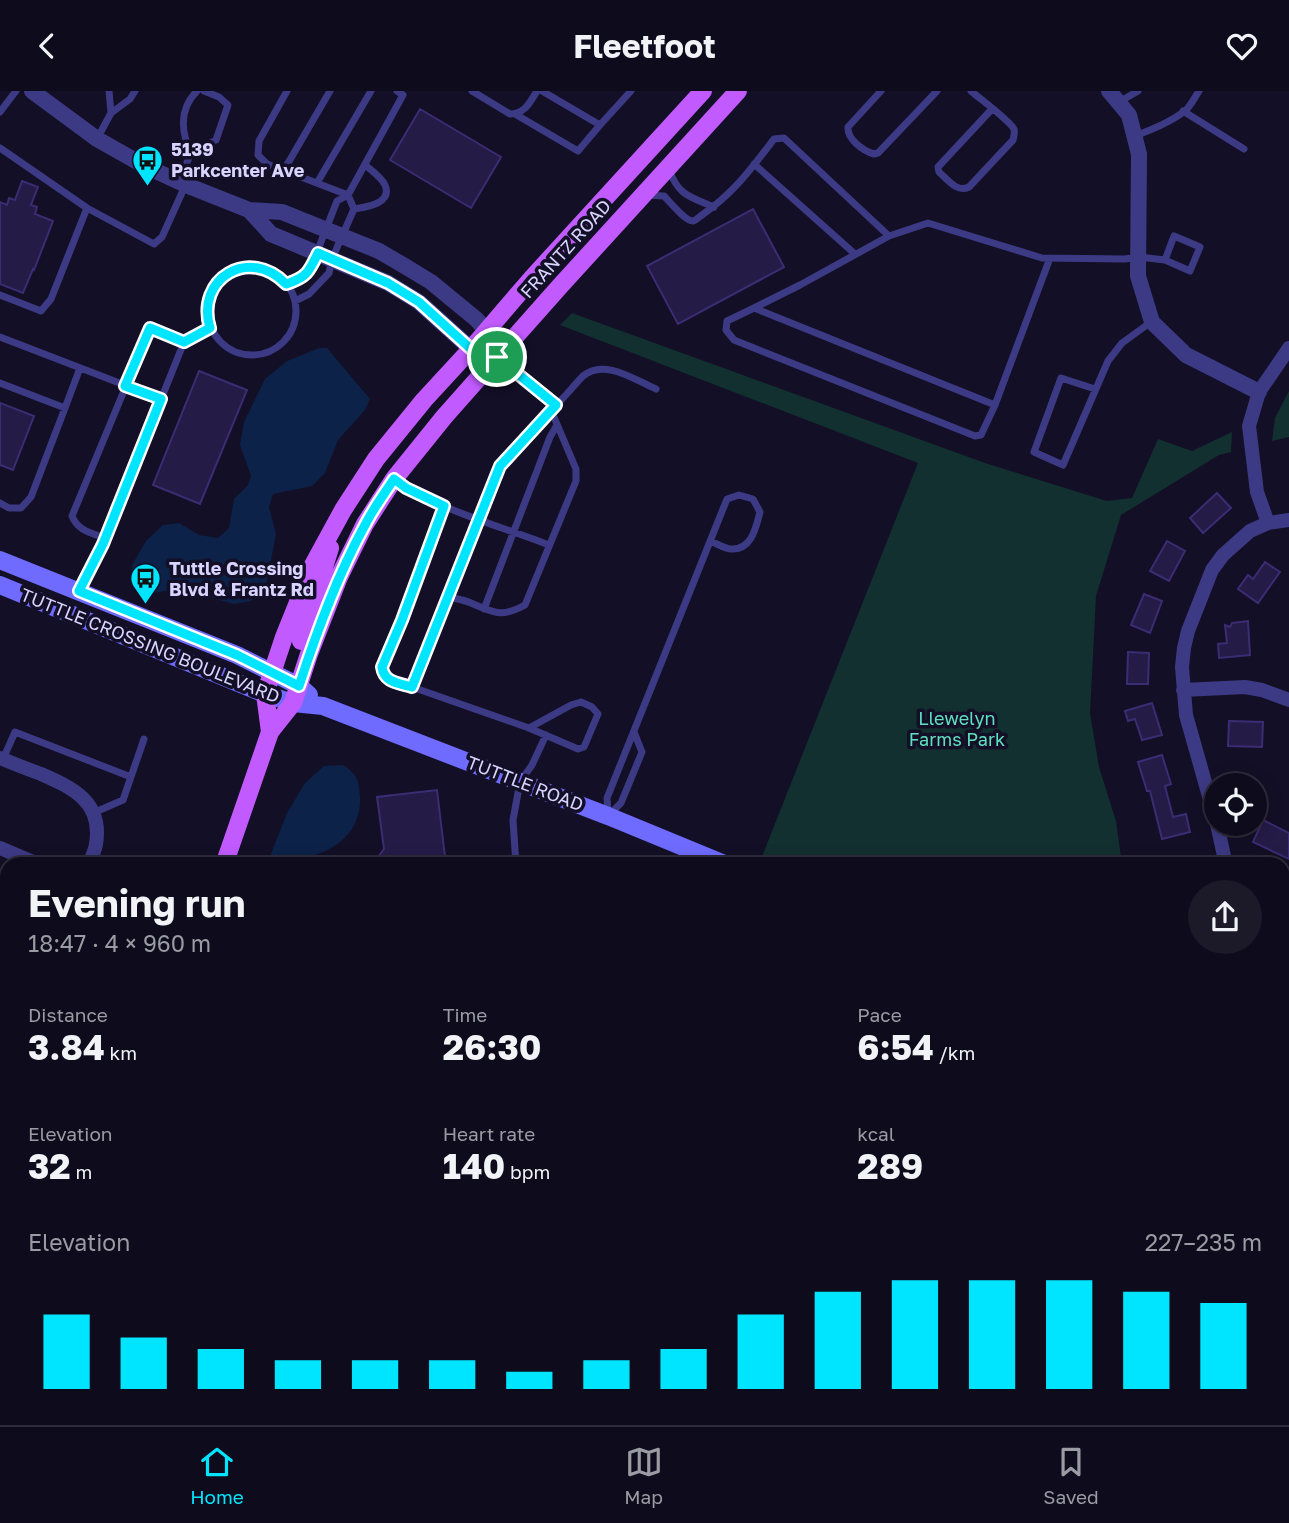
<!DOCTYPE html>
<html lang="en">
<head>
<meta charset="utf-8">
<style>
	body { margin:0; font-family:"Golos Text",sans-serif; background:#1c1929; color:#f1f3f6; height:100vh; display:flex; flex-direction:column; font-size:26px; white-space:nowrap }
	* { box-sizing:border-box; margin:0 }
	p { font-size:23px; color:#9b9ba3 }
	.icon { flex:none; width:38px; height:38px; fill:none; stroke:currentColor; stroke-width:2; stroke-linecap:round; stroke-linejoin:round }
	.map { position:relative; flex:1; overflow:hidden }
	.details { position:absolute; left:0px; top:766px; width:1290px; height:569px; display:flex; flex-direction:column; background:#0e0b1c; border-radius:21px 21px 0 0; box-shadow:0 4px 18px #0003,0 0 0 2px #2e2b3b }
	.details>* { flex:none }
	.tools { position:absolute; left:1204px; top:682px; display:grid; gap:14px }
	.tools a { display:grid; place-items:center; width:63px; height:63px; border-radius:50%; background:#0e0b1c; box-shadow:0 4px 18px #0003,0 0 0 2px #2e2b3b; font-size:35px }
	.pin { position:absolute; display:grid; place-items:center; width:60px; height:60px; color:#fff; margin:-30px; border:4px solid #fff; border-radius:50%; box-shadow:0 2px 7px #0007 }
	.round { display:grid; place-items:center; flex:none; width:74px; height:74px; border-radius:37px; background:#1c1929 }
	.head { display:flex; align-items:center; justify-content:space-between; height:119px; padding:0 28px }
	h1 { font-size:38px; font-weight:700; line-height:52px }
	.figures { display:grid; grid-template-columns:repeat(3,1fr); gap:10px; height:119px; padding:7px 28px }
	.figures div { display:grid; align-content:center }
	.figures b { font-size:35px; font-weight:700 }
	.figures small { font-size:19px; font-weight:400 }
	.figures p { font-size:19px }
	.chart { height:196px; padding:14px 28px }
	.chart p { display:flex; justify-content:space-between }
	.chart svg { width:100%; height:126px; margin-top:7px; stroke:#00e5ff; stroke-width:6 }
	header { display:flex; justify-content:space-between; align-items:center; height:91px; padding:0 28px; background:#0e0b1c; font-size:32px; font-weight:700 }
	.dock { display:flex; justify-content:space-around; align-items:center; height:98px; border-top:2px solid #2e2b3b; background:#0e0b1c; font-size:19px; color:#9b9ba3 }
	.dock a { display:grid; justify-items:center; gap:4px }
	.dock .selected { color:#00e5ff }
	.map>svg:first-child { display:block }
	.green { fill:#12302f }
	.water { fill:#0c2248 }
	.building { fill:#241b47; stroke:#3b2d73; stroke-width:2 }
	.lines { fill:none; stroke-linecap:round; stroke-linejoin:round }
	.service { stroke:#3d3a85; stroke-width:7 }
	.minor { stroke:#3d3a85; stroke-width:14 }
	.tertiary { stroke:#3d3a85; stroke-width:16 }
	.secondary { stroke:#6f6bff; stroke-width:18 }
	.primary { stroke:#c25bff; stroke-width:18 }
	.route-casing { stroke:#fff; stroke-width:14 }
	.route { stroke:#00e5ff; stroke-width:9 }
	.labels { text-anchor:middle; stroke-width:7; stroke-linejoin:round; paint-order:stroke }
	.poi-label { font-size:18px; font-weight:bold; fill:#d9d4ff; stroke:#130f26; text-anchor:start }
	.street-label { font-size:18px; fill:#d9d4ff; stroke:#130f26 }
	.park-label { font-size:18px; fill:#5fe0c0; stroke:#130f26 }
</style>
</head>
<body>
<header><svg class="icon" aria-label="back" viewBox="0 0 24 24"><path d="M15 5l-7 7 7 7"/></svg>Fleetfoot<svg class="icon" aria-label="heart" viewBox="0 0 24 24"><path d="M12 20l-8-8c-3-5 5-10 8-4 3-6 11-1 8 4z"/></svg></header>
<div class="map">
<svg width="1289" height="1334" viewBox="0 0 1289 1334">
	<rect width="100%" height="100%" fill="#130f26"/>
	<path class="green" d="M572,222L985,372L1107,410L1132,407L1158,348L1192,360L1232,341L1231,361L1219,364L1121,424L1096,505L1090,622L1099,676L1116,730L1122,773H759L918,372L560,234Z
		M1289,300V346L1272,350L1275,327Z
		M1283,1019L1289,1022V1211H1283Z
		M583,1328H714L712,1334H581Z
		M727,1328H866L864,1334H726Z"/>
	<path class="water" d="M319,257H327L370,308L365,319L338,349L325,382L312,395L273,403L269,416L276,443L266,496L251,510L234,513L178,498L153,502L145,500L133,492L132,474L146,450L163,434L179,432L199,444L218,447L229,437L234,408L248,394L251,385L240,354L244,331L265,288L287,270Z
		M343,674C357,683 359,689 360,706C361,732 347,751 323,761C314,765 304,765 299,773H267L287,722L305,692L324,675Z"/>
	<path class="building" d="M420,18L501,66L471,117L390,69Z
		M22,90L38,96L31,114L37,116L35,123L53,130L34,179L33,178L23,202L0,193V111L7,114L9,107L15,109Z
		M753,118L784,176L678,233L647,175Z
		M199,280L247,299L200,413L153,394Z
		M0,312L34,325L13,379L0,374Z
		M1217,402L1231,417L1203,442L1190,427Z
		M1167,450L1185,460L1169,490L1150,480Z
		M1265,471L1280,481L1258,512L1238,498L1248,484L1253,488Z
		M1144,503L1162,510L1150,542L1131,534Z
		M1248,530L1250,564L1219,567L1218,553L1227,552L1225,534L1230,536L1232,532Z
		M1128,561L1149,562L1148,593H1127Z
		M1152,612L1162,644L1142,649L1135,628L1128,630L1125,620Z
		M1229,630L1263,631L1262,656L1228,655Z
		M1162,664L1171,693L1165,695L1173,726L1186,723L1190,741L1162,748L1150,700H1147L1138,671Z
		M437,699L446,774H372L384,758L377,706Z
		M1263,729L1289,742V768L1253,751Z"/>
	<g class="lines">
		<path class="service" d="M109,0L111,22
			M287,0L259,50L258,64L267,73L348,104L354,118L332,168L329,182L309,203L295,210
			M472,0L510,23C525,23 530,11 537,0
			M542,0L600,34L631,0
			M881,0L848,36C847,48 863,60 874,63L878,62L937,0
			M971,0C979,7 1010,30 1014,38C1015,43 1014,44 1013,49L969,96C957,102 948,89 939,81L938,76L992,18
			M1119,11L1138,0
			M1183,20L1244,58
			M0,21L16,0
			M515,23L578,60L600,34
			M1135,45C1153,38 1171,31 1186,19C1191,14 1195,6 1199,0
			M97,48L111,22L130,8L135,0
			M0,57L87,117L154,153L162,146L185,95
			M191,62C181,41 179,18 197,0
			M754,73L855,163
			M669,78C678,105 691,106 714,116
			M284,79L330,0
			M179,90L191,62L216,49L228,14L219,6L204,0
			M317,92L371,0
			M647,104L664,105C670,111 685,130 693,130C697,129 699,126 702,124C734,102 751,78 774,48L784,47L889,145L928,132L1042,167L1125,168L1139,166L1165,169L1190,180L1200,156L1174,145L1165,169
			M354,118C365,116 393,113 385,94C382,87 371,79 365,74
			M889,145L800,194L754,217L995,314L1050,167
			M208 220a44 44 0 1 1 88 0a44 44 0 1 1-88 0Z
			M286,193L303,187L310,179L337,110L348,104L403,4L397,0
			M0,204L41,220L51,208L87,117
			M754,217L727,230L726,239L734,249L975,345L981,344L995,314
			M0,246L161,308
			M497,266L556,314C566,305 574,294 583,285C604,267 635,289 656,298
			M0,292L65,317L80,277
			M1095,298L1061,287L1034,361L1063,374L1108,270L1122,252L1151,231
			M395,388C440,420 498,434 549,454
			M0,412L9,417H21L31,406L65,317
			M444,415L402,529L381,578L389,590L412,596L529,637L578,658L584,656L598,623L592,616L581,611L571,614L529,637
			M105,447C91,442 78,440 72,425L150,237L184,251
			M79,500L103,453L184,251L210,237
			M449,506L501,375L556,314
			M484,518L550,346L557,334
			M412,596L449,506C457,508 464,509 471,512C495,522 501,527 525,514L576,390V378L551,319
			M3,668L15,641L131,686
			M93,722L123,709L144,648
			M608,722L607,707L727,408L739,404L753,408L760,421C756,436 752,459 731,458C725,458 716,452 710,450
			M609,724L621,712L642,661L634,641
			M516,774L513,729L520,691L532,674L546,644
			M0,1047L7,1050
			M0,1115L7,1118
			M296,1334L298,1328
			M368,1334L371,1328"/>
		<path class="minor" d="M1268,432L1257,401L1249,335L1259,301L1289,257
			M1183,599L1245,596L1262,599L1289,609
			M0,667C14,673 27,678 41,683C73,697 103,711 96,753C95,760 91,767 89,774
			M1216,730L1186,624L1182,576L1184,557L1188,540L1212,479L1223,464L1250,440L1268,432L1289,429
			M1217,733L1226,774
			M0,757L40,774
			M1283,802L1289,804
			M0,882L7,876
			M0,1082L7,1084
			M1283,1227L1289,1228
			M240,1328L253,1334
			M1071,1328L1076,1334
			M170,1334L176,1328
			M998,1334L1003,1328"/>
		<path class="tertiary" d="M32,0L97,48L143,74L186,94L249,119L282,121L379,160L403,174L431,191L476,228L487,240L497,266
			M1109,0L1129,24L1139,63L1138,185L1152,231L1186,264L1259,301
			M249,119L271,143L388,192L419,211L471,258L481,261"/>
		<path class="secondary" d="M0,469L237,564L299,595L309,604
			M0,494L265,603L293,612L323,615L608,725L727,774
			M1283,997L1289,999"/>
		<path class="primary" d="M301,550L330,457
			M270,641L265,603L284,546L313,474L343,419L376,368L424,309L471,258L532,187L703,0
			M224,774L270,641L293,612L309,563L339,486L365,433L394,388L444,326L561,194L738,0
			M26,1334L28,1328"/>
	</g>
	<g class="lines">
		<defs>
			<path id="route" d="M318,162L388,192L419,211L471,258L497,266L556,314L500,375L412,596C399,592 384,592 382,576L402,529L444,415L406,397L394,388C384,403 373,418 365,434C337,485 317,540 299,595L237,564L79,500L103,453L161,308L125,295L150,237L184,251L210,237C195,187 250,155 286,193C307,186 309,181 318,162Z"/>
		</defs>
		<use href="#route" class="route-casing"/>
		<use href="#route" class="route"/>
	</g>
	<defs>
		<symbol id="bus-pin" viewBox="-11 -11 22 30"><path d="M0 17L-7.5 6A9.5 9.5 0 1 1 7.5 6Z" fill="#00e5ff" stroke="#130f26"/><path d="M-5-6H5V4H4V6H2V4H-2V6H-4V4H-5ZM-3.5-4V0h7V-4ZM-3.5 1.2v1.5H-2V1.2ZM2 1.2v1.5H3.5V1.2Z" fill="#111"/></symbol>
	</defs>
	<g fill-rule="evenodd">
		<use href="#bus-pin" x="130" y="52" width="35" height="47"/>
		<use href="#bus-pin" x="128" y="470" width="35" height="47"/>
	</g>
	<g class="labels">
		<g class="poi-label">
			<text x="171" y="65">5139<tspan x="171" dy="21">Parkcenter Ave</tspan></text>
			<text x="169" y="484">Tuttle Crossing<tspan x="169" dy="21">Blvd &amp; Frantz Rd</tspan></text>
		</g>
		<g class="street-label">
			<text transform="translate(566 158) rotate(-48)" y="6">FRANTZ ROAD</text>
			<text transform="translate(150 555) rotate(22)" y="6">TUTTLE CROSSING BOULEVARD</text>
			<text transform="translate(525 693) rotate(21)" y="6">TUTTLE ROAD</text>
		</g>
		<g class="park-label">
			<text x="957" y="634">Llewelyn<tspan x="957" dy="21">Farms Park</tspan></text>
		</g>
	</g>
</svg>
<div class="tools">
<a><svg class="icon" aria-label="locate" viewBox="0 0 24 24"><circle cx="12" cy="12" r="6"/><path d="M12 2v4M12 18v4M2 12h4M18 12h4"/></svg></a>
</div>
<div class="pin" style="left:497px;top:266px;background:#1e9e55"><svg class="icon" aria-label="arrive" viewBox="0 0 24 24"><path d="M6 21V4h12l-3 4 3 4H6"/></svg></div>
<section class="details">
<div class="head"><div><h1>Evening run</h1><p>18:47 · 4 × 960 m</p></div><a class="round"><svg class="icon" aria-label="share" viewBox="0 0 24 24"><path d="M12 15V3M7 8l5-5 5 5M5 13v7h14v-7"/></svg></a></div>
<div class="figures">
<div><p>Distance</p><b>3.84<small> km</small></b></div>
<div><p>Time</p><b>26:30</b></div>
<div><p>Pace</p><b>6:54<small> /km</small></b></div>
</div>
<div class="figures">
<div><p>Elevation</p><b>32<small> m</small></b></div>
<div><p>Heart rate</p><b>140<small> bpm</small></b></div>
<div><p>kcal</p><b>289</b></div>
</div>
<div class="chart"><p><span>Elevation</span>227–235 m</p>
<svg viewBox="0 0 160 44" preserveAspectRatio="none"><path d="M5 44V18M15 44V26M25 44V30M35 44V34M45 44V34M55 44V34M65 44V38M75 44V34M85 44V30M95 44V18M105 44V10M115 44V6M125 44V6M135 44V6M145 44V10M155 44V14"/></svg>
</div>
</section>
</div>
<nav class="dock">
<a class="selected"><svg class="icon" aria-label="home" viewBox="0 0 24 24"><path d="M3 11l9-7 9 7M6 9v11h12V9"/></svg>Home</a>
<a><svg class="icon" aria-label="map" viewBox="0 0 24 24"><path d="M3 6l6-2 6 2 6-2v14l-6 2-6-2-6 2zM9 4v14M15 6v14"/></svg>Map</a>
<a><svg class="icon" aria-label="saved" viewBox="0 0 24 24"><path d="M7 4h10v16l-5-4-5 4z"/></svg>Saved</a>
</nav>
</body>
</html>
